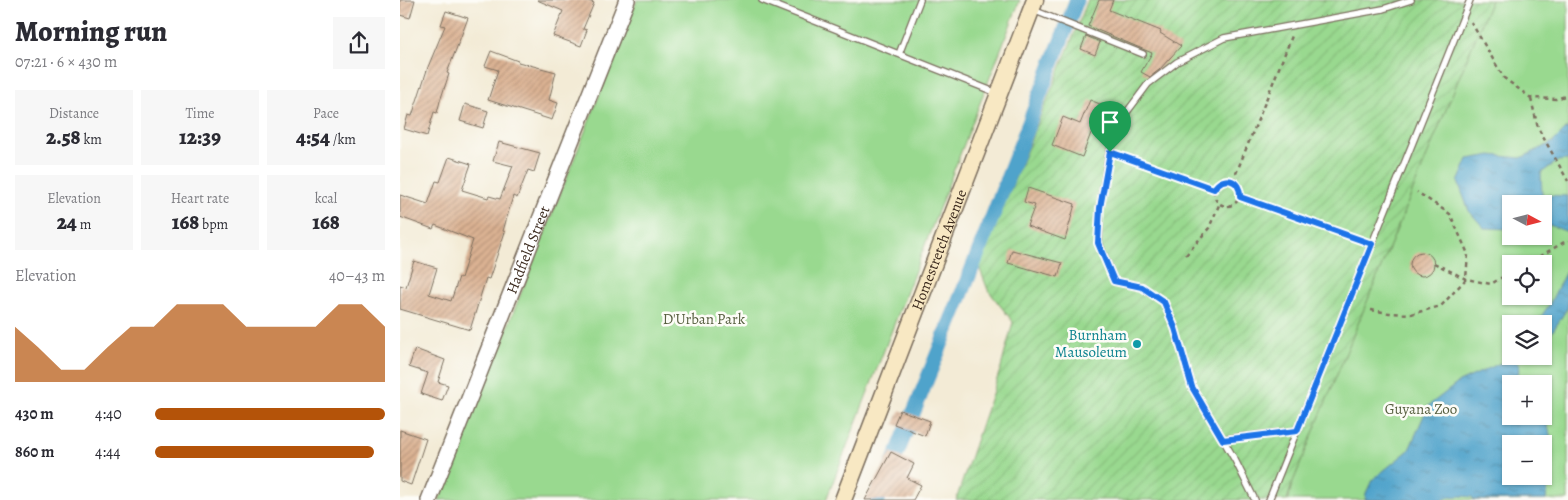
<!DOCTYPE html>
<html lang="en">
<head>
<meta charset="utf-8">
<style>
	body { margin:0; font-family:Alegreya,serif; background:#f7f7f7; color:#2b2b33; height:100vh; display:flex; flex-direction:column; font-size:19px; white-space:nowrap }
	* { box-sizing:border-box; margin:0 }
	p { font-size:16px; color:#7c7c81 }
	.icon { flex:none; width:28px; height:28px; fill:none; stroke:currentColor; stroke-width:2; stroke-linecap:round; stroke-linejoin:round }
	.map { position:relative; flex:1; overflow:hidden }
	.side { display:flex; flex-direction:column; background:#fff; width:400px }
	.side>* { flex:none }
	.needle { width:32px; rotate:97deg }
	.buttons { position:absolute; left:1102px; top:195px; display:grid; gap:10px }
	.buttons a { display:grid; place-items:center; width:50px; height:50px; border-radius:0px; background:#fff; box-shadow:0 1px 4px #0004; font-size:25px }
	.pin { position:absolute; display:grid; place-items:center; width:42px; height:42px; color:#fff; margin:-51px -21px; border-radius:50% 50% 50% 0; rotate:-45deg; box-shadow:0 0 5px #0007 }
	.pin .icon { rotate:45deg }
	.round { display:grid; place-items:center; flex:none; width:52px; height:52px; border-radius:0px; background:#f7f7f7 }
	.head { display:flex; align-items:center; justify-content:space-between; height:85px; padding:0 15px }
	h1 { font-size:28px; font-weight:800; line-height:38px }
	.metrics { display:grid; grid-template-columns:repeat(3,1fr); gap:8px; height:85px; padding:5px 15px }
	.metrics div { display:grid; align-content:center; border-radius:0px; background:#f7f7f7; text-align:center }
	.metrics b { font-size:21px; font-weight:800 }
	.metrics small { font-size:14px; font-weight:400 }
	.metrics p { font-size:14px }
	.chart { height:140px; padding:10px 15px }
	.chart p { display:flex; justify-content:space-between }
	.chart svg { width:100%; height:90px; margin-top:5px; fill:#b45309; opacity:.7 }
	ul { padding:0 15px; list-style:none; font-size:16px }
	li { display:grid; grid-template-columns:80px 60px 1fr; align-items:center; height:38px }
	li i { height:12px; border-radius:6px; background:#b45309 }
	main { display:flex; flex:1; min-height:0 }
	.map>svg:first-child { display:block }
	.park { fill:#99d98f; stroke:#6a8256; fill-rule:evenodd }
	.garden { fill:url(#garden-furrows); stroke:#6a8256 }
	.water { fill:url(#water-ripples); stroke:#466674; fill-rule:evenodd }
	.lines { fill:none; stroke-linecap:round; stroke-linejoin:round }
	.canal { stroke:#50a3cb; stroke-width:15 }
	.building { fill:url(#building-hatch) }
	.service-casing { stroke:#7b6e5e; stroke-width:8 }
	.tertiary-casing { stroke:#7b6e5e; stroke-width:18 }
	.secondary-casing { stroke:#7b6e5e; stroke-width:19 }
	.path { stroke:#7b6e5e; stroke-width:2.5; stroke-dasharray:4 4; stroke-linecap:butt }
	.service { stroke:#fff; stroke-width:5.5 }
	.tertiary { stroke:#fff; stroke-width:15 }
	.secondary { stroke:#f8e8c3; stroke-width:16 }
	.route-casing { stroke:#fff; stroke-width:10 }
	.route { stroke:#1a73e8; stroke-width:6 }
	.culture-dot { fill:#0f9aa8; stroke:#fdfcf7; stroke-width:2 }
	.labels { text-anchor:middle; stroke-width:5; stroke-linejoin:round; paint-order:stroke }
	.street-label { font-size:15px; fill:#3b2a1e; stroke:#fdfcf7 }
	.park-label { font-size:15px; fill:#575f40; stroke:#fdfcf7 }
	.culture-label { font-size:15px; fill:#0d838f; stroke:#fdfcf7; text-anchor:end }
</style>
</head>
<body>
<main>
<section class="side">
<div class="head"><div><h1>Morning run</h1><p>07:21 · 6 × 430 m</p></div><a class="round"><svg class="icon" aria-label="share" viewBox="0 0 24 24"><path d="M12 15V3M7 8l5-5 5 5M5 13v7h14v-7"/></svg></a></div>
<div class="metrics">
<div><p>Distance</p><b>2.58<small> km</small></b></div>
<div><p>Time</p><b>12:39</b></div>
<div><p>Pace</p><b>4:54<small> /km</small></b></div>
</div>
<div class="metrics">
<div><p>Elevation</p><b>24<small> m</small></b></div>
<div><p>Heart rate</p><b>168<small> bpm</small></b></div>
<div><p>kcal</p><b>168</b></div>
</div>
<div class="chart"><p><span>Elevation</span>40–43 m</p>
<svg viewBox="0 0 160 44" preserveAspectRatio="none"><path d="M0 44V17L10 27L20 38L30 38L40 27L50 17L60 17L70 6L80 6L90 6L100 17L110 17L120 17L130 17L140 6L150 6L160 17V44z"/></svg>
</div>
<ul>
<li><b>430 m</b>4:40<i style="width:100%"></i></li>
<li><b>860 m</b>4:44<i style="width:95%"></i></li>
</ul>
</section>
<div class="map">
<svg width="1168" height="500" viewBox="0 0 1168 500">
	<defs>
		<pattern id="garden-furrows" width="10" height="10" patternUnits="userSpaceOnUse" patternTransform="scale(1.25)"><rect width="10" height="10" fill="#99d98f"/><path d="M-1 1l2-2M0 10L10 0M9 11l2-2" fill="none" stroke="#85ba7b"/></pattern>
		<pattern id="water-ripples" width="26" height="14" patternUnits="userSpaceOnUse" patternTransform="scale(1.25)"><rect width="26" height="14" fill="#50a3cb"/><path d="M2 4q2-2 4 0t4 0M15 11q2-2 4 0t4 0" fill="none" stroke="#4485a4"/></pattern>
		<pattern id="building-hatch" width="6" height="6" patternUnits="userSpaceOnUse" patternTransform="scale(1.25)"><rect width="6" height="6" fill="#dbb293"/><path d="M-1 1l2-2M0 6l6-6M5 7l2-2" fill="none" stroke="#b39177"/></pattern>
	</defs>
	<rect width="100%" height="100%" fill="#fdfcf7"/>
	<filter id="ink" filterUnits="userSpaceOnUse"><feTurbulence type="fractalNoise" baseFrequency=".02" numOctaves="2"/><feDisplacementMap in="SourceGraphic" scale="10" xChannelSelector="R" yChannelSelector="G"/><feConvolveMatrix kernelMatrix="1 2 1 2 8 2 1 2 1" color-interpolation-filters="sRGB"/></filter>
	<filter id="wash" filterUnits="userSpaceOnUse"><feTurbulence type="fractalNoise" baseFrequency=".0096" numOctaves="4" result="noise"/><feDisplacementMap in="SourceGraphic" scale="20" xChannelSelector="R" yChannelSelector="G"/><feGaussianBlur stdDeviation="1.12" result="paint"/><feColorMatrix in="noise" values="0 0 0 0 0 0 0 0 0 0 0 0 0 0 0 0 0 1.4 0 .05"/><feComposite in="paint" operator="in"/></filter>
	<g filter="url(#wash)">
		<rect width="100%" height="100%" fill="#f3ebd6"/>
		<path class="park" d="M237,0H620L426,500H39Z
			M1091,0H1168V500H888L892,484ZM1111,204H1144V236H1111ZM1111,264H1144V296H1111ZM1111,324H1144V356H1111ZM1111,384H1144V416H1111ZM1111,444H1144V476H1111Z"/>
		<path class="garden" d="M688,0H1091L892,484L887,500H556L601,367L613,322L588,290L579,267Z"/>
		<path class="water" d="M1168,127V160L1158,161L1141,173L1142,195L1168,196V232L1144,223V204H1111V229L1084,228L1069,211L1058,182L1068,159L1091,155L1121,158L1153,142Z
			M1168,267V307L1151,334L1144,341V324H1136L1149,305Z
			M1114,359L1119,365L1118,384H1111V416H1143C1158,441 1150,473 1146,500H1074L1072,497C1062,496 1051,495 1042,500H965L966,493L972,480L1009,450L1028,406L1059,382L1105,361ZM1111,444H1144V476H1111Z"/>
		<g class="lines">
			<path class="canal" d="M478,500L571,271L677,0"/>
		</g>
		<g id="blocks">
			<path class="building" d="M0,0H15L10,18L0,15Z
				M137,0H186L194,3L183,29L187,30L181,46L153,36L163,11Z
				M699,0H713L709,10L761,31L760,33L781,46L759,70L750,77L741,72L752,53L688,26Z
				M46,11L68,18L47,73L49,74L40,101L37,113L34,112L27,136L4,129L8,115L12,116L28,67L45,26L41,25Z
				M686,36L700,42L695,55L681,49Z
				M91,51L118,61V62L156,72L149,100L158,103L152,120L88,100L98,70L85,66Z
				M690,100L715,110L710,122L697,117L682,157L652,145L663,117L680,124Z
				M65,104L88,111L83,128L60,121Z
				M99,142L140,153L134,172L128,170L117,198L113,196L103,231L105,232L89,279L86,278L70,330L0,309V285L6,287L14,261L37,268L29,294L51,301L59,277L61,278L73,240L35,225L33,229L0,217V195L28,204L36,181L40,182L49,157L71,164L62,190L88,198L89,196L100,199L113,166L93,161Z
				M628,188L675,204L665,240L627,226L635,205L624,202Z
				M612,250L662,263L658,277L608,263Z
				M1010 264a12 12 0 1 1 24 0a12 12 0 1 1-24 0Z
				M15,349L45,360L38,382L48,385L42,401L21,394L28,373L9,367Z
				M500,410L530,421L525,436L494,424Z
				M0,430L26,439L11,485L0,481Z
				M491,452L514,464L507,478L521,485L513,500H465Z"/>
		</g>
	</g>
	<g filter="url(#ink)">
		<use href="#blocks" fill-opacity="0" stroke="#7b6e5e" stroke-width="1"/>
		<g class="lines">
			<defs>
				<path id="service" d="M362,0L597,93
					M633,10L743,54
					M499,54L520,0
					M823,439L897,431
					M855,500L835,460L792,387L775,328L764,302L742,287L714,281L699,243L700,208L709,154L721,120L748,84L777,62L824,38L983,9L1011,0
					M869,500L1070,0"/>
				<g id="tertiary">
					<path id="s1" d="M29,500L227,0"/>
				</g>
				<g id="secondary">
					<path id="s2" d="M443,500L635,0"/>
				</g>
			</defs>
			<use href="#service" class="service-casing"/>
			<use href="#tertiary" class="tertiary-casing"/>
			<use href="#secondary" class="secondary-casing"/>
			<path class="path" d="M1071,22L1104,78L1131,98L1156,99L1168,95
				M1131,99L1138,128L1168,181
				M719,155L814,189
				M814 193a13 13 0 1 1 26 0a13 13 0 1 1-26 0Z
				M833,181L892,36
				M840,197L963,241
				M786,255L809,228L819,205
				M1034,263L1066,279L1091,284L1111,272
				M1126,264L1168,240
				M971,310L989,313L1011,314L1041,306L1066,279L1068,254L1050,214L1017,192"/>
			<use href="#service" class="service"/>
			<use href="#tertiary" class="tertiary"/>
			<use href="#secondary" class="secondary"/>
		</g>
	</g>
	<g class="lines" filter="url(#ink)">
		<defs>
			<path id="route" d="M710,152L814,189C823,174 841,179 840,197L972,244L897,431L823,440L792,387L775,328L764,302L742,287L714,281L698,243L700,208Z"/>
		</defs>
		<use href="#route" class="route-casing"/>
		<use href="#route" class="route"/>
	</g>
	<circle class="culture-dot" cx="737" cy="344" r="5"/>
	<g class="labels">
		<g class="street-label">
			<text dy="5" stroke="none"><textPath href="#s1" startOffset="269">Hadfield Street</textPath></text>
			<text dy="5" stroke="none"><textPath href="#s2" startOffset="268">Homestretch Avenue</textPath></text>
		</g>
		<g class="park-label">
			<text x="304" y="324">D'Urban Park</text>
			<text x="1021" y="414">Guyana Zoo</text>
		</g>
		<g class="culture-label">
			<text x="727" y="340">Burnham<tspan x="727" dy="17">Mausoleum</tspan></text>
		</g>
	</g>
</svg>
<div class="buttons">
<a><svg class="needle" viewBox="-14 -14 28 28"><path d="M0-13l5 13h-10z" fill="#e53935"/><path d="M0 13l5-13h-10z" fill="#7c7c81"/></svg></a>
<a><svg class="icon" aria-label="locate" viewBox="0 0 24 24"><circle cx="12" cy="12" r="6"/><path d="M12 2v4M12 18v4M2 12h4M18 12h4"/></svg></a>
<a><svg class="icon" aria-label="layers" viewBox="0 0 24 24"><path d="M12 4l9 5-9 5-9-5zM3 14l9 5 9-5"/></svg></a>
<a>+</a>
<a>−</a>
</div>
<div class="pin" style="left:710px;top:152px;background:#1e9e55"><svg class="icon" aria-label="arrive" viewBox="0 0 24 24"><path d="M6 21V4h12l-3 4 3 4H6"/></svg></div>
</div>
</main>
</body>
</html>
